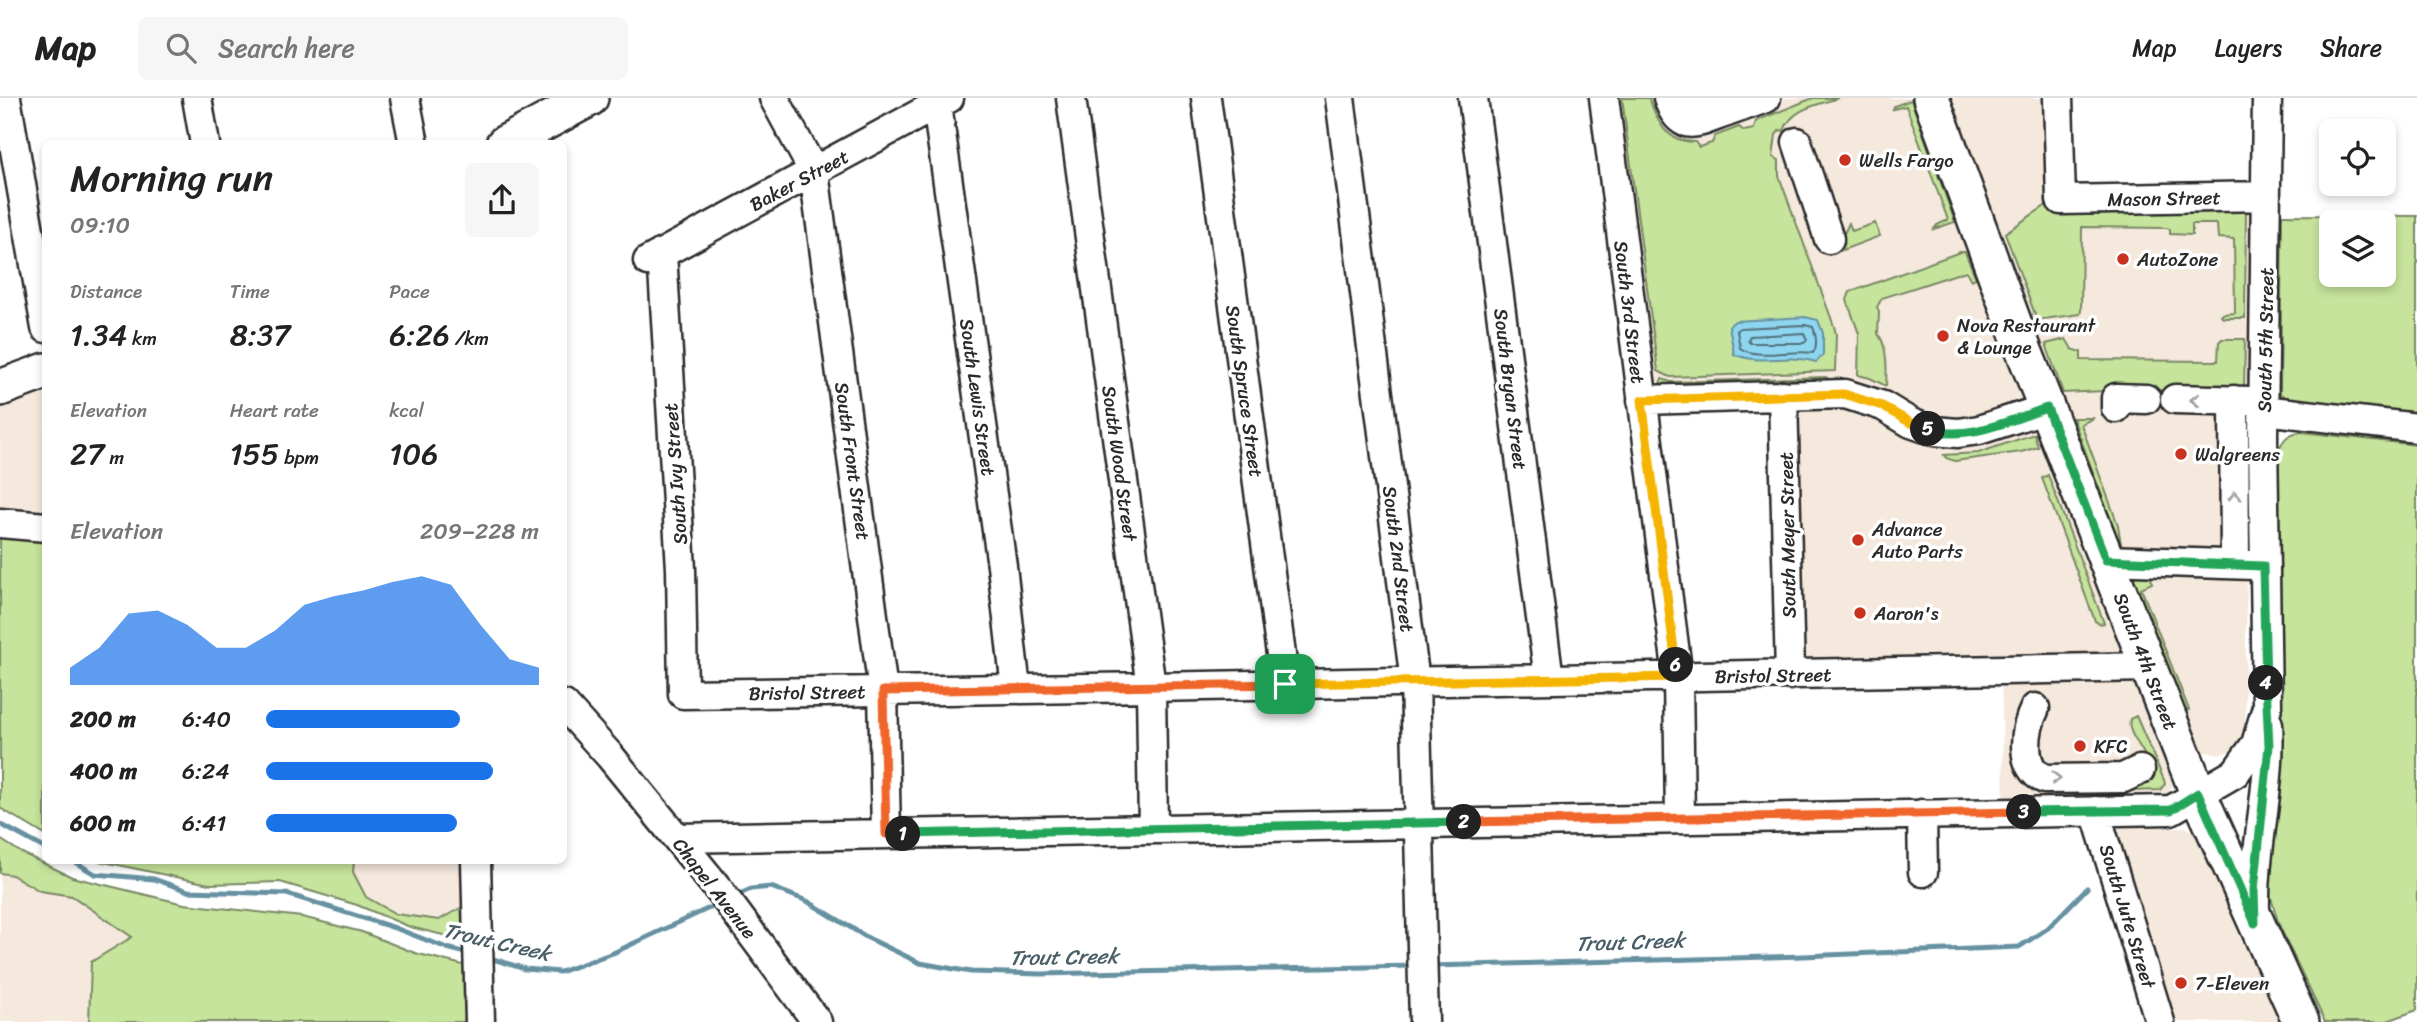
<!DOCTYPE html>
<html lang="en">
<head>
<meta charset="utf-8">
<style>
	body { margin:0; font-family:Sriracha,sans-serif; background:#f6f6f6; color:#222; height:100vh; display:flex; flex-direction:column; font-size:26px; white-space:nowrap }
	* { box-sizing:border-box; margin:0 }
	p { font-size:23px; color:#767676 }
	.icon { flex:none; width:38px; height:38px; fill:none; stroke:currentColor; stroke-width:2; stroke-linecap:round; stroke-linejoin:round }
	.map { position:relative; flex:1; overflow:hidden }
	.panel { position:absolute; left:42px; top:42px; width:525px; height:724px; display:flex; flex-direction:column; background:#fff; border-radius:10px; box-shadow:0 4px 10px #0003 }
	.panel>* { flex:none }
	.buttons { position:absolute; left:2319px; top:21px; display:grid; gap:14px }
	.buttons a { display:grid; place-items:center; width:77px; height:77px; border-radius:10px; background:#fff; box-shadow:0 4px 10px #0003; font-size:35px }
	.pin { position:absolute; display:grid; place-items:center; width:60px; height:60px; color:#fff; margin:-30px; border-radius:14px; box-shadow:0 4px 10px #0006 }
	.km { position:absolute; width:35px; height:35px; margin:-18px; border-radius:50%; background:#222; color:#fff; font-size:19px; line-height:35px; text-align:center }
	.round { display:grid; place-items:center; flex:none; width:74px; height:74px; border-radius:10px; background:#f6f6f6 }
	.head { display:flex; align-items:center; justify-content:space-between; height:119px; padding:0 28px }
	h1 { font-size:38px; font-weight:600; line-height:52px }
	.figures { display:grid; grid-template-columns:repeat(3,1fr); gap:10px; height:119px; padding:7px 28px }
	.figures div { display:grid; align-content:center }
	.figures b { font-size:30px; font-weight:600 }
	.figures small { font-size:19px; font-weight:400 }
	.figures p { font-size:19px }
	.chart { height:196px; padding:14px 28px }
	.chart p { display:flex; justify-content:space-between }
	.chart svg { width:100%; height:126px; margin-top:7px; fill:#1a73e8; opacity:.7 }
	ul { padding:0 28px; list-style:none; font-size:23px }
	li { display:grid; grid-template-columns:112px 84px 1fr; align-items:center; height:52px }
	li i { height:18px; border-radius:9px; background:#1a73e8 }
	header { display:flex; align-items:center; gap:42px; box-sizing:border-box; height:98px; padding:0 35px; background:#fff; border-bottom:2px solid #e0e0e0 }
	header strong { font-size:33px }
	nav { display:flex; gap:38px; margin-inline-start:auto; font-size:24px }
	.search { width:490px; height:63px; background:#f6f6f6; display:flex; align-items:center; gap:18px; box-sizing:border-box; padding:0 24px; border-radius:10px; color:#767676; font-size:26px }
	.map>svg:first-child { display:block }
	.built { fill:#f5e8dd }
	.green { fill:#c6e49c; stroke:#788864; stroke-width:2; fill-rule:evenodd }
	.water { fill:#8ed5f0; stroke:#6691a1; stroke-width:2 }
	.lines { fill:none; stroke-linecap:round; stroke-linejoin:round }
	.shore { stroke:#536f7a; stroke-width:2 }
	.stream { stroke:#6691a1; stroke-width:5 }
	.minor-casing { stroke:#2b2b2b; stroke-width:33 }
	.major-casing { stroke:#2b2b2b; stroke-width:40 }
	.minor { stroke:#fff; stroke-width:28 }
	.major { stroke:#fff; stroke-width:35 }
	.oneway { stroke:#a0a0a0 }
	.split-1-casing { stroke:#fff; stroke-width:14 }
	.split-2-casing { stroke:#fff; stroke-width:14 }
	.split-3-casing { stroke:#fff; stroke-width:14 }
	.split-4-casing { stroke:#fff; stroke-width:14 }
	.split-5-casing { stroke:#fff; stroke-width:14 }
	.split-6-casing { stroke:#fff; stroke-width:14 }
	.split-7-casing { stroke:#fff; stroke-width:14 }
	.split-1 { stroke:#f0652b; stroke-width:9 }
	.split-2 { stroke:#22a559; stroke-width:9 }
	.split-3 { stroke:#f0652b; stroke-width:9 }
	.split-4 { stroke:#22a559; stroke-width:9 }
	.split-5 { stroke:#22a559; stroke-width:9 }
	.split-6 { stroke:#f5b400; stroke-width:9 }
	.split-7 { stroke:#f5b400; stroke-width:9 }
	.poi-dot { fill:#c8321e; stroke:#fff; stroke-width:2.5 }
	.labels { text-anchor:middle; stroke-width:7; stroke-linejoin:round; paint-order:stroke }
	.poi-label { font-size:19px; fill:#2b2b2b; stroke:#fff; text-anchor:start }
	.street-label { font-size:19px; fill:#2b2b2b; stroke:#fff }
	.water-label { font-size:21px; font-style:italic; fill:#495e66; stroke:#fff }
</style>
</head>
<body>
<header>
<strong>Map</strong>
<div class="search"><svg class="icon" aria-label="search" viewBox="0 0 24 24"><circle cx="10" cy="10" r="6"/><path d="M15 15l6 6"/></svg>Search here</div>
<nav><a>Map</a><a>Layers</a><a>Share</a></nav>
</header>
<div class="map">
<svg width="2417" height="924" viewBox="0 0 2417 924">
	<rect width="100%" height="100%" fill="#fff"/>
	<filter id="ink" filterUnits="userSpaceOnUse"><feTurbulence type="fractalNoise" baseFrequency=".0143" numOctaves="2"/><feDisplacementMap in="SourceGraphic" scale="14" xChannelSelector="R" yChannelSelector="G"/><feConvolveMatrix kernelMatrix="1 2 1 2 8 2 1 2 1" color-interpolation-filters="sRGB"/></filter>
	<g filter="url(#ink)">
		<path class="built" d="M1615,0H1918L2028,301L1975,322H1934L1662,286L1655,282L1652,277Z
			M1950,0H2052L2051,109L2251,108L2245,630L2239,646L2233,652L2220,656L2200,653L2058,294Z
			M45,287V419L0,417V306Z
			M1798,310H1836L1851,312L1879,324L1905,339L1947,351L1973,349L2032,331L2040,334L2171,680L2173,687L2165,699L2004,704L2001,569L1798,572L1793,313Z
			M2111,729H2186L2196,736L2238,834L2280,924H2167Z
			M354,763H464V808L439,822L396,816L366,799L353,774Z
			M0,775L12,777L40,793L72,798L133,840L91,864L89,924H0Z"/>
		<path class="green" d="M1622,0H1649C1658,25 1665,43 1695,44L1699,49L1712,45L1715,38L1739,29L1744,33L1754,31L1756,23L1813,0H1838C1818,7 1791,10 1784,33L1780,32L1776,37L1773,59L1779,62V78L1834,228L1836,236L1835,273L1670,279L1658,273Z
			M1911,2L1955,124L1934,131L1937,127L1948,122L1906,8L1893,11L1894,8Z
			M2051,104L2246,109L2245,220H2223L2221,218L2223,216L2235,215L2234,141L2218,140L2217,126H2192V137L2170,136V131L2166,130L2082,129L2081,213L2080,216L2037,222L2005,135Z
			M2282,117L2417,118V316L2290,301L2280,296ZM2331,124H2384V177H2331Z
			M1849,125L1852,133L1875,125L1880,138L1840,153L1837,151L1838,148L1843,150L1845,145L1841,142Z
			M1960,154H1965L1976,180L1971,182L1966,173L1882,200L1877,209L1879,214L1878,236C1888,248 1887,273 1886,288L1870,280L1858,277L1859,236L1847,202L1850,194Z
			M2066,241L2072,251L2081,254V262L2218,263L2219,244L2222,241H2245L2244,293L2125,292L2063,295L2046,246Z
			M1826,279L1829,281L1824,284L1671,288L1660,285L1662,281L1671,284Z
			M2073,320H2094L2081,326L2118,427L2122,453Z
			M2302,334L2417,347V912L2385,924H2325L2279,827L2266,783L2278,622L2279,351C2284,340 2289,335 2302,334Z
			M2034,336L2038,349L2021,354L1955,363L1946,360L1944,357L1978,355Z
			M2048,377L2104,525L2100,526L2095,523L2042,380Z
			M0,436L45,439V737L0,710Z
			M2139,477L2151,479L2152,485L2141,490L2189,612L2183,614L2132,480Z
			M2136,618L2164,682L2165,686L2160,692L2039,696L2038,694L2124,693L2148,665C2144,650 2126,636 2130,621Z
			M0,741L22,755L72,779L184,806L302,819L362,834L415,855L467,868V924H89L91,864L132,839L72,798L40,793L12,777L0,775Z
			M99,763H354L353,774L366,799L396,816L439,822L464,808L468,843L410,829L357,807L280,784L209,786Z"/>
		<path class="water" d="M1805,219L1818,222L1823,235V257L1816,264C1789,255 1760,268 1734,256L1729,228L1735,223Z"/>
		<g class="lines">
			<path class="shore" d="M1805,227L1813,229C1816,236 1818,248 1813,255C1792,251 1757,262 1740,250L1737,233L1740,230Z
				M1804,235L1807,242L1804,245H1750L1748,242L1750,238Z"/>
			<path class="stream" d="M0,726L46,751
				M73,763L95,776L154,781L188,793L287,796L395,830L447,850L470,856
				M735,798L751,791L771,789L807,803L868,840L920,865L971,874L1040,876L1414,868
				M487,859L525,871L560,874L613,855L720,805
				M1431,868L1803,858L2019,849L2048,830L2087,790"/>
			<defs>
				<path id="minor" d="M6,0L46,230
					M197,0L205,46
					M405,0L414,46
					M774,0L814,74L883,593L886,736
					M1071,0L1151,589L1153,730
					M1206,0L1285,586
					M1340,0L1415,584L1424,924
					M1473,0L1549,581
					M1604,0L1678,579L1680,720
					M1668,0C1680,36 1696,25 1724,15
					M1693,0L1724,15L1766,0
					M2058,0L2061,102L2266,98
					M937,7L1002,468L1016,591
					M1797,44L1829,141
					M662,155L681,471L683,596L1151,589L2149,569
					M648,163L949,0
					M1783,297L1790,577
					M2175,301L2251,303
					M1642,302L1845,296L1883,308L1911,325L1934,333L1958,335L1979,332L2047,310
					M2234,302L2235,466
					M2116,310V300L2146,301
					M2264,312L2417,330
					M0,425L46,429
					M2106,462L2253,467
					M564,607L610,658L719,792L817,924
					M2035,610C2025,630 2018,671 2045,681L2123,680L2140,672
					M2095,713L2160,924
					M1922,716L1923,774
					M677,740L2171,712L2235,675L2256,646L2267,609L2263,339L2267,0
					M476,763L480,924
					M2255,815C2253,751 2272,689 2268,626"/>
				<path id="major" d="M1931,0L2019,240L2198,695L2301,924
					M504,46L590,0
					M0,290L46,273"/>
			</defs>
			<use href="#minor" class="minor-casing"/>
			<use href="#major" class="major-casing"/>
			<use href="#minor" class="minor"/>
			<use href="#major" class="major"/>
		</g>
		<defs><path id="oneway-chevron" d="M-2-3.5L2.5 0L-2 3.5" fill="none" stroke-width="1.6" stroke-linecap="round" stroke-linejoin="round" transform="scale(1.75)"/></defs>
		<g class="oneway">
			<use href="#oneway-chevron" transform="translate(2195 302) rotate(-179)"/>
			<use href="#oneway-chevron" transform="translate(2235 398) rotate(-90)"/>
			<use href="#oneway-chevron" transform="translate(2056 680)"/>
		</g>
	</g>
	<g class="lines" filter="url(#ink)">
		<defs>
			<path id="split-1" d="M903,736H886L883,593L1285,586"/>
			<path id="split-2" d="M903,736L1464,724"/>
			<path id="split-3" d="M1464,724L2024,714"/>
			<path id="split-4" d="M2024,714L2171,712L2198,695L2255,825L2254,792L2269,648L2266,585"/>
			<path id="split-5" d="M1928,331C1967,344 2010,322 2047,310L2106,462L2263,468L2266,585"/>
			<path id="split-6" d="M1676,567L1642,302L1844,296L1882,308L1911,325L1928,331"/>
			<path id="split-7" d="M1285,586L1678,579L1676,567"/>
		</defs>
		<use href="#split-1" class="split-1-casing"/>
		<use href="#split-2" class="split-2-casing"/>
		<use href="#split-3" class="split-3-casing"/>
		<use href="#split-4" class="split-4-casing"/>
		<use href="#split-5" class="split-5-casing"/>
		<use href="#split-6" class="split-6-casing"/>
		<use href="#split-7" class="split-7-casing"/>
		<use href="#split-1" class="split-1"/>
		<use href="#split-2" class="split-2"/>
		<use href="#split-3" class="split-3"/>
		<use href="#split-4" class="split-4"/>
		<use href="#split-5" class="split-5"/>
		<use href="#split-6" class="split-6"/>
		<use href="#split-7" class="split-7"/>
	</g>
	<g class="poi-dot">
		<circle cx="1845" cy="62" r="7"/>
		<circle cx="2123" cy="161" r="7"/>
		<circle cx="1943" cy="238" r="7"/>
		<circle cx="2181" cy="356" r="7"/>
		<circle cx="1858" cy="442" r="7"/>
		<circle cx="1860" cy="515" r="7"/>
		<circle cx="2080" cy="648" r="7"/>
		<circle cx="2181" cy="885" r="7"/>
	</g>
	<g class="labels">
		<g class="poi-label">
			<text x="1859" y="69">Wells Fargo</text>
			<text x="2137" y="168">AutoZone</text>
			<text x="1957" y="234">Nova Restaurant<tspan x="1957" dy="22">&amp; Lounge</tspan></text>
			<text x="2195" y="363">Walgreens</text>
			<text x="1872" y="438">Advance<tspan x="1872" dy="22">Auto Parts</tspan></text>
			<text x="1874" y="522">Aaron's</text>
			<text x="2094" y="655">KFC</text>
			<text x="2195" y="892">7-Eleven</text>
		</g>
		<g class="street-label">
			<text transform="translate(799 82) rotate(-28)" y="7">Baker Street</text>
			<text transform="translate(2164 100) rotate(-1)" y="7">Mason Street</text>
			<text transform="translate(1630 214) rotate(83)" y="7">South 3rd Street</text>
			<text transform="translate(2265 242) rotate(-89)" y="7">South 5th Street</text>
			<text transform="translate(1511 291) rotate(83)" y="7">South Bryan Street</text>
			<text transform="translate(1245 293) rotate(82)" y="7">South Spruce Street</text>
			<text transform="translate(978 299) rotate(82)" y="7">South Lewis Street</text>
			<text transform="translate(853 363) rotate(82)" y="7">South Front Street</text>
			<text transform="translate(1120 365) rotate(82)" y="7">South Wood Street</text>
			<text transform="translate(675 376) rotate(-94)" y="7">South Ivy Street</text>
			<text transform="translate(1787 437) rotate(-91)" y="7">South Meyer Street</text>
			<text transform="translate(1399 461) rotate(83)" y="7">South 2nd Street</text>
			<text transform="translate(2146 563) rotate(69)" y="7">South 4th Street</text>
			<text transform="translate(1773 577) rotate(-1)" y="7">Bristol Street</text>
			<text transform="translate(807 594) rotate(-1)" y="7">Bristol Street</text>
			<text transform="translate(715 790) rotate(52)" y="7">Chapel Avenue</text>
			<text transform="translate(2128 818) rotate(73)" y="7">South Jute Street</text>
		</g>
		<g class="water-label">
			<text transform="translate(497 844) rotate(13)" y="7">Trout Creek</text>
			<text transform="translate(1630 844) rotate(-2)" y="7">Trout Creek</text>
			<text transform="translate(1064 859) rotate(-1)" y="7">Trout Creek</text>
		</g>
	</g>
</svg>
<div class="buttons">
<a><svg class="icon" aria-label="locate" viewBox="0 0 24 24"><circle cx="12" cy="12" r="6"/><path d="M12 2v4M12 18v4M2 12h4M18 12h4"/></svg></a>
<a><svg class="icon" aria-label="layers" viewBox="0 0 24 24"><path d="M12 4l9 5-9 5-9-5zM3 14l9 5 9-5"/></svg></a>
</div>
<div class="pin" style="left:1285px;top:586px;background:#1e9e55"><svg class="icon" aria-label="arrive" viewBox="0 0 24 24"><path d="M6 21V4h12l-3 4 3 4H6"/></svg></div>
<b class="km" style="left:903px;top:736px">1</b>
<b class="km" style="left:1464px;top:724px">2</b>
<b class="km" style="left:2024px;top:714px">3</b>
<b class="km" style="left:2266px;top:585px">4</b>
<b class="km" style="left:1928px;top:331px">5</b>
<b class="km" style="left:1676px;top:567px">6</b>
<section class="panel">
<div class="head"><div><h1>Morning run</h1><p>09:10</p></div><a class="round"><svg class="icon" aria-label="share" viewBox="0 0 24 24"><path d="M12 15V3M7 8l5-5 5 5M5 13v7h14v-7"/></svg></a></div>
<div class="figures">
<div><p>Distance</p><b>1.34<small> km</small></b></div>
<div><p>Time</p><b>8:37</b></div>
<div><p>Pace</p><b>6:26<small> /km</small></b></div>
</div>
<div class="figures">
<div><p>Elevation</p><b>27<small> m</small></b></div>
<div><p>Heart rate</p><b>155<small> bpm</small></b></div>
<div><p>kcal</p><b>106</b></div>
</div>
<div class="chart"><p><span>Elevation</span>209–228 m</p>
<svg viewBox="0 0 160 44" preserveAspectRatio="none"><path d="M0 44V38L10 31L20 19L30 18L40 23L50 31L60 31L70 25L80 16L90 13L100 11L110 8L120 6L130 9L140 23L150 35L160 38V44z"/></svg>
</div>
<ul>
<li><b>200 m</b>6:40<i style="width:71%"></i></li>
<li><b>400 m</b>6:24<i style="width:83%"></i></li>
<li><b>600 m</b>6:41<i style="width:70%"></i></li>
</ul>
</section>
</div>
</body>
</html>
